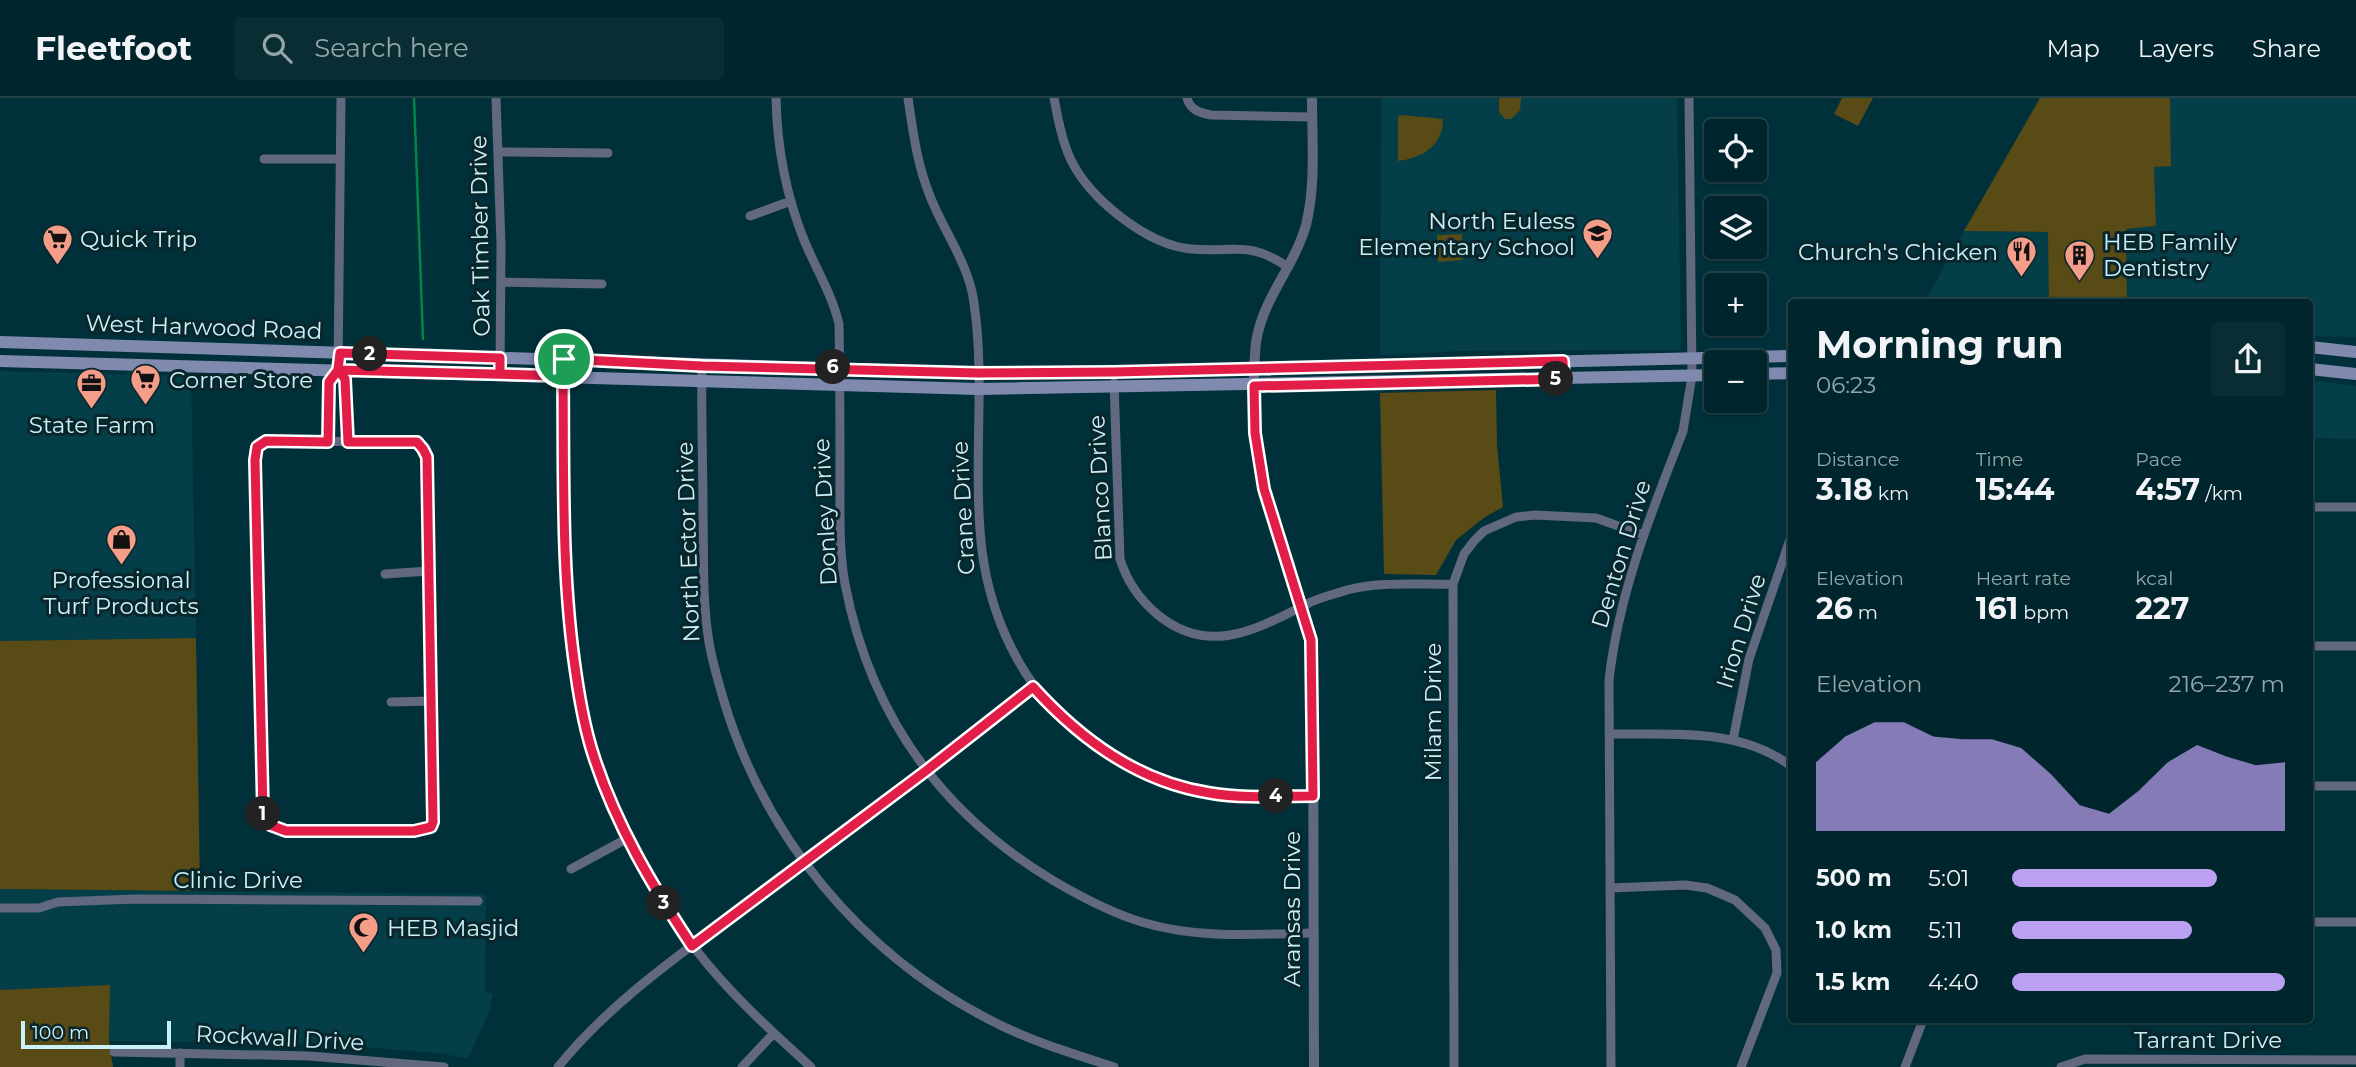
<!DOCTYPE html>
<html lang="en">
<head>
<meta charset="utf-8">
<style>
	body { margin:0; font-family:Montserrat,sans-serif; background:#0a2d34; color:#f1f3f6; height:100vh; display:flex; flex-direction:column; font-size:26px; white-space:nowrap }
	* { box-sizing:border-box; margin:0 }
	p { font-size:23px; color:#95a5a9 }
	.icon { flex:none; width:38px; height:38px; fill:none; stroke:currentColor; stroke-width:2; stroke-linecap:round; stroke-linejoin:round }
	.map { position:relative; flex:1; overflow:hidden }
	.side { position:absolute; left:1788px; top:201px; width:525px; height:724px; display:flex; flex-direction:column; background:#00252c; border-radius:7px; box-shadow:0 2px 5px #0004,0 0 0 2px #224248 }
	.side>* { flex:none }
	.controls { position:absolute; left:1704px; top:21px; display:grid; gap:14px }
	.controls a { display:grid; place-items:center; width:63px; height:63px; border-radius:7px; background:#00252c; box-shadow:0 2px 5px #0004,0 0 0 2px #224248; font-size:35px }
	.scale { position:absolute; left:21px; bottom:18px; width:150px; box-sizing:border-box; padding-left:7px; border:4px solid #caf1fa; border-top:0; font-size:19px; line-height:24px; white-space:nowrap; color:#caf1fa; -webkit-text-stroke:5px #0b262b; paint-order:stroke }
	.pin { position:absolute; display:grid; place-items:center; width:60px; height:60px; color:#fff; margin:-30px; border:4px solid #fff; border-radius:50%; box-shadow:0 2px 7px #0007 }
	.km { position:absolute; width:35px; height:35px; margin:-18px; border-radius:50%; background:#222; color:#fff; font-size:19px; line-height:35px; text-align:center }
	.round { display:grid; place-items:center; flex:none; width:74px; height:74px; border-radius:7px; background:#0a2d34 }
	.overview { display:flex; align-items:center; justify-content:space-between; height:119px; padding:0 28px }
	h1 { font-size:38px; font-weight:700; line-height:52px }
	.stats { display:grid; grid-template-columns:repeat(3,1fr); gap:10px; height:119px; padding:7px 28px }
	.stats div { display:grid; align-content:center }
	.stats b { font-size:30px; font-weight:700 }
	.stats small { font-size:19px; font-weight:400 }
	.stats p { font-size:19px }
	.chart { height:196px; padding:14px 28px }
	.chart p { display:flex; justify-content:space-between }
	.chart svg { width:100%; height:126px; margin-top:7px; fill:#bca0f2; opacity:.7 }
	ul { padding:0 28px; list-style:none; font-size:23px }
	li { display:grid; grid-template-columns:112px 84px 1fr; align-items:center; height:52px }
	li i { height:18px; border-radius:9px; background:#bca0f2 }
	header { display:flex; align-items:center; gap:42px; box-sizing:border-box; height:98px; padding:0 35px; background:#00252c; border-bottom:2px solid #224248 }
	header strong { font-size:33px }
	nav { display:flex; gap:38px; margin-inline-start:auto; font-size:24px }
	.search { width:490px; height:63px; background:#0a2d34; display:flex; align-items:center; gap:18px; box-sizing:border-box; padding:0 24px; border-radius:7px; color:#95a5a9; font-size:26px }
	.map>svg:first-child { display:block }
	.built { fill:#043e48 }
	.green { fill:#594b15 }
	.lines { fill:none; stroke-linecap:round; stroke-linejoin:round }
	.stream { stroke:#068346; stroke-width:2.5 }
	.minor { stroke:#62687f; stroke-width:9 }
	.tertiary { stroke:#62687f; stroke-width:10 }
	.secondary { stroke:#808aaf; stroke-width:12 }
	.route-casing { stroke:#fff; stroke-width:14 }
	.route { stroke:#e11d48; stroke-width:9 }
	.labels { text-anchor:middle; stroke-width:6; stroke-linejoin:round; paint-order:stroke }
	.poi-label { font-size:23px; fill:#caf1fa; stroke:#0b262b; text-anchor:start }
	.street-label { font-size:23px; fill:#caf1fa; stroke:#0b262b }
</style>
</head>
<body>
<header>
<strong>Fleetfoot</strong>
<div class="search"><svg class="icon" aria-label="search" viewBox="0 0 24 24"><circle cx="10" cy="10" r="6"/><path d="M15 15l6 6"/></svg>Search here</div>
<nav><a>Map</a><a>Layers</a><a>Share</a></nav>
</header>
<div class="map">
<svg width="2356" height="969" viewBox="0 0 2356 969">
	<rect width="100%" height="100%" fill="#00313a"/>
	<path class="built" d="M1381,0H1677L1681,252L1462,253L1380,257Z
		M2170,0H2356V239L2310,238V205H2127L2126,131L2156,128L2154,69L2171,68Z
		M1964,133L2049,134V205H1924Z
		M0,273L191,278L196,540L0,543Z
		M2310,282L2356,288V341L2310,340Z
		M0,791L486,796L485,895H493L490,912L468,961L445,956L330,946L109,943L110,887L0,892Z"/>
	<path class="green" d="M1499,0H1521L1520,12L1511,21H1505L1499,14Z
		M1842,0H1873L1858,28L1834,16Z
		M2040,0H2170L2171,68L2154,69L2156,128L2126,131L2127,205H2049L2048,134L1964,133Z
		M1402,17L1443,21C1443,48 1422,60 1398,63V19Z
		M1462,136L1463,162L1438,164L1437,137Z
		M1496,292L1497,347L1503,409L1485,419L1456,442L1436,477L1384,476L1380,295Z
		M196,540L200,793L0,791V543Z
		M110,887L109,943L113,969H0V892Z"/>
	<g class="lines">
		<path class="stream" d="M414,0L423,241"/>
		<path class="minor" d="M496,0L501,147L500,276
			M776,0C777,48 786,97 804,142C816,171 832,196 839,226C840,279 840,332 840,385C840,418 839,453 845,486C870,616 940,715 1054,783C1083,800 1113,816 1145,825C1199,841 1258,836 1313,835
			M908,0C913,34 917,66 930,98C944,134 969,166 974,205C985,280 974,357 980,432C989,565 1074,670 1207,695C1241,701 1278,698 1313,698
			M1054,0C1058,21 1062,43 1071,62C1090,101 1147,147 1191,151C1234,155 1248,142 1288,169
			M1187,0C1190,12 1200,15 1211,17L1312,19
			M499,54L608,55
			M264,61H339
			M750,118L791,103
			M501,184L602,186
			M564,261C562,302 564,343 564,383C564,475 566,568 593,656C611,718 653,796 693,848C727,893 769,931 811,969
			M702,268C701,317 703,367 703,416C704,459 702,502 709,544C712,563 718,582 723,600C764,739 861,856 990,922C1030,943 1071,955 1114,969
			M338,272L341,0
			M338,272L345,281L348,344
			M1114,285L1120,461C1127,484 1140,502 1158,517C1211,560 1260,529 1311,504C1322,499 1335,496 1347,492C1380,483 1419,487 1453,486
			M266,343L417,344L423,351L427,359L433,711V724L431,729L413,733H286C269,730 263,721 262,705L255,362L257,350Z
			M329,344V284L338,272
			M2310,409H2356
			M385,476L429,473
			M2310,548H2356
			M391,604L431,603
			M1609,636C1670,637 1741,629 1792,669
			M1733,642L1749,561L1792,436
			M2310,688H2356
			M571,771L628,740
			M1610,790L1685,787L1707,790L1735,802L1765,830L1776,852L1777,875L1741,969
			M0,810H39L58,804L135,801L478,803
			M2310,824H2356
			M114,954L309,958L444,969
			M180,955V969
			M558,969C608,907 674,861 738,813C836,738 936,665 1033,589
			M742,969L774,935
			M1454,969L1453,486L1464,456L1474,443L1484,433L1516,419L1535,417L1596,420L1643,437
			M1611,969L1609,582C1619,494 1651,415 1683,333L1692,278L1689,0
			M1905,969L1923,922
			M2061,969L2085,961L2356,962"/>
		<path class="tertiary" d="M1312,0C1312,42 1316,87 1306,127C1293,173 1257,206 1255,255C1252,301 1254,348 1265,393C1278,448 1305,500 1313,556L1314,969"/>
		<path class="secondary" d="M0,244L978,275L1114,274L1792,258
			M2310,249L2356,254
			M0,263L978,291L1717,277
			M2310,271L2356,276
			M1755,276L1792,275"/>
	</g>
	<g class="lines">
		<defs>
			<path id="route" d="M564,261L563,278L338,272L329,284L328,344L266,343L257,349L255,362L263,715L270,727L286,733H414L431,729L433,724L427,359L423,351L417,344H348L345,281L338,272L340,255L500,260V276L563,278C564,377 561,477 576,576C580,604 585,632 594,659C616,727 653,789 692,848L927,672L1033,589C1081,642 1138,684 1210,695C1244,701 1279,698 1313,698L1311,542L1264,391L1255,335L1254,288L1564,281L1563,263L1114,274L978,275L702,268L564,261"/>
		</defs>
		<use href="#route" class="route-casing"/>
		<use href="#route" class="route"/>
	</g>
	<defs>
		<symbol id="school-pin" viewBox="-11 -11 22 30"><path d="M0 17L-7.5 6A9.5 9.5 0 1 1 7.5 6Z" fill="#f49e8a" stroke="#0b262b"/><path d="M0-5L7-2L0 1L-7-2ZM-4 1L0 2.5L4 1V4Q0 6-4 4Z" fill="#111"/></symbol>
		<symbol id="supermarket-pin" viewBox="-11 -11 22 30"><path d="M0 17L-7.5 6A9.5 9.5 0 1 1 7.5 6Z" fill="#f49e8a" stroke="#0b262b"/><path d="M-6-5.5h2.5l.6 2H6L4.5 2H-2.5L-4.4-4H-6ZM-1.5 3.2a1.3 1.3 0 1 0 .1 0ZM3 3.2a1.3 1.3 0 1 0 .1 0Z" fill="#111"/></symbol>
		<symbol id="restaurant-pin" viewBox="-11 -11 22 30"><path d="M0 17L-7.5 6A9.5 9.5 0 1 1 7.5 6Z" fill="#f49e8a" stroke="#0b262b"/><path d="M-5-6h1v4h1v-4h1v4h1v-4h1v5L-1.5 .5V6h-2V.5L-5-1ZM5-6V6H3V1.5H1.5Q1.5-4 5-6Z" fill="#111"/></symbol>
		<symbol id="building-pin" viewBox="-11 -11 22 30"><path d="M0 17L-7.5 6A9.5 9.5 0 1 1 7.5 6Z" fill="#f49e8a" stroke="#0b262b"/><path d="M-4-6H4V6H1V3H-1V6H-4ZM-2.5-4.3h1.7v1.8h-1.7ZM.8-4.3h1.7v1.8H.8ZM-2.5-1h1.7V.8h-1.7ZM.8-1h1.7V.8H.8Z" fill="#111"/></symbol>
		<symbol id="office-pin" viewBox="-11 -11 22 30"><path d="M0 17L-7.5 6A9.5 9.5 0 1 1 7.5 6Z" fill="#f49e8a" stroke="#0b262b"/><path d="M-6-3h4V-5.5h4V-3h4V5H-6ZM-1-4.5V-3h2v-1.5ZM-6 0V1H6V0Z" fill="#111"/></symbol>
		<symbol id="shop-pin" viewBox="-11 -11 22 30"><path d="M0 17L-7.5 6A9.5 9.5 0 1 1 7.5 6Z" fill="#f49e8a" stroke="#0b262b"/><path d="M-5-2.5h2.3a2.7 3.5 0 0 1 5.4 0H5L5.5 6h-11ZM-1.5-2.5h3a1.5 2.3 0 0 0-3 0Z" fill="#111"/></symbol>
		<symbol id="mosque-pin" viewBox="-11 -11 22 30"><path d="M0 17L-7.5 6A9.5 9.5 0 1 1 7.5 6Z" fill="#f49e8a" stroke="#0b262b"/><path d="M3.5-4.9A6 6 0 1 0 3.5 4.9A5 5 0 1 1 3.5-4.9Z" fill="#111"/></symbol>
	</defs>
	<g fill-rule="evenodd">
		<use href="#school-pin" x="1580" y="118" width="35" height="47"/>
		<use href="#supermarket-pin" x="40" y="124" width="35" height="47"/>
		<use href="#restaurant-pin" x="2004" y="136" width="35" height="47"/>
		<use href="#building-pin" x="2062" y="140" width="35" height="47"/>
		<use href="#supermarket-pin" x="128" y="264" width="35" height="47"/>
		<use href="#office-pin" x="74" y="268" width="35" height="47"/>
		<use href="#shop-pin" x="104" y="424" width="35" height="47"/>
		<use href="#mosque-pin" x="346" y="812" width="35" height="47"/>
	</g>
	<g class="labels">
		<g class="poi-label">
			<text x="1575" y="131" text-anchor="end">North Euless<tspan x="1575" dy="26">Elementary School</tspan></text>
			<text x="80" y="149">Quick Trip</text>
			<text x="2103" y="152">HEB Family<tspan x="2103" dy="26">Dentistry</tspan></text>
			<text x="1998" y="162" text-anchor="end">Church's Chicken</text>
			<text x="169" y="290">Corner Store</text>
			<text x="92" y="335" text-anchor="middle">State Farm</text>
			<text x="121" y="490" text-anchor="middle">Professional<tspan x="121" dy="26">Turf Products</tspan></text>
			<text x="387" y="838">HEB Masjid</text>
		</g>
		<g class="street-label">
			<text transform="translate(480 138) rotate(-91)" y="8">Oak Timber Drive</text>
			<text transform="translate(204 229) rotate(2)" y="8">West Harwood Road</text>
			<text transform="translate(1100 390) rotate(-93)" y="8">Blanco Drive</text>
			<text transform="translate(963 410) rotate(-93)" y="8">Crane Drive</text>
			<text transform="translate(825 414) rotate(-93)" y="8">Donley Drive</text>
			<text transform="translate(688 444) rotate(-92)" y="8">North Ector Drive</text>
			<text transform="translate(1621 456) rotate(-73)" y="8">Denton Drive</text>
			<text transform="translate(1741 533) rotate(-73)" y="8">Irion Drive</text>
			<text transform="translate(1433 614) rotate(-90)" y="8">Milam Drive</text>
			<text x="238" y="790">Clinic Drive</text>
			<text transform="translate(1292 811) rotate(-90)" y="8">Aransas Drive</text>
			<text transform="translate(280 940) rotate(3)" y="8">Rockwall Drive</text>
			<text x="2208" y="950">Tarrant Drive</text>
		</g>
	</g>
</svg>
<div class="controls">
<a><svg class="icon" aria-label="locate" viewBox="0 0 24 24"><circle cx="12" cy="12" r="6"/><path d="M12 2v4M12 18v4M2 12h4M18 12h4"/></svg></a>
<a><svg class="icon" aria-label="layers" viewBox="0 0 24 24"><path d="M12 4l9 5-9 5-9-5zM3 14l9 5 9-5"/></svg></a>
<a>+</a>
<a>−</a>
</div>
<div class="scale">100 m</div>
<div class="pin" style="left:564px;top:261px;background:#1e9e55"><svg class="icon" aria-label="arrive" viewBox="0 0 24 24"><path d="M6 21V4h12l-3 4 3 4H6"/></svg></div>
<b class="km" style="left:263px;top:716px">1</b>
<b class="km" style="left:370px;top:256px">2</b>
<b class="km" style="left:664px;top:805px">3</b>
<b class="km" style="left:1276px;top:698px">4</b>
<b class="km" style="left:1556px;top:281px">5</b>
<b class="km" style="left:833px;top:269px">6</b>
<section class="side">
<div class="overview"><div><h1>Morning run</h1><p>06:23</p></div><a class="round"><svg class="icon" aria-label="share" viewBox="0 0 24 24"><path d="M12 15V3M7 8l5-5 5 5M5 13v7h14v-7"/></svg></a></div>
<div class="stats">
<div><p>Distance</p><b>3.18<small> km</small></b></div>
<div><p>Time</p><b>15:44</b></div>
<div><p>Pace</p><b>4:57<small> /km</small></b></div>
</div>
<div class="stats">
<div><p>Elevation</p><b>26<small> m</small></b></div>
<div><p>Heart rate</p><b>161<small> bpm</small></b></div>
<div><p>kcal</p><b>227</b></div>
</div>
<div class="chart"><p><span>Elevation</span>216–237 m</p>
<svg viewBox="0 0 160 44" preserveAspectRatio="none"><path d="M0 44V20L10 11L20 6L30 6L40 11L50 12L60 12L70 15L80 24L90 35L100 38L110 30L120 20L130 14L140 18L150 21L160 20V44z"/></svg>
</div>
<ul>
<li><b>500 m</b>5:01<i style="width:75%"></i></li>
<li><b>1.0 km</b>5:11<i style="width:66%"></i></li>
<li><b>1.5 km</b>4:40<i style="width:100%"></i></li>
</ul>
</section>
</div>
</body>
</html>
